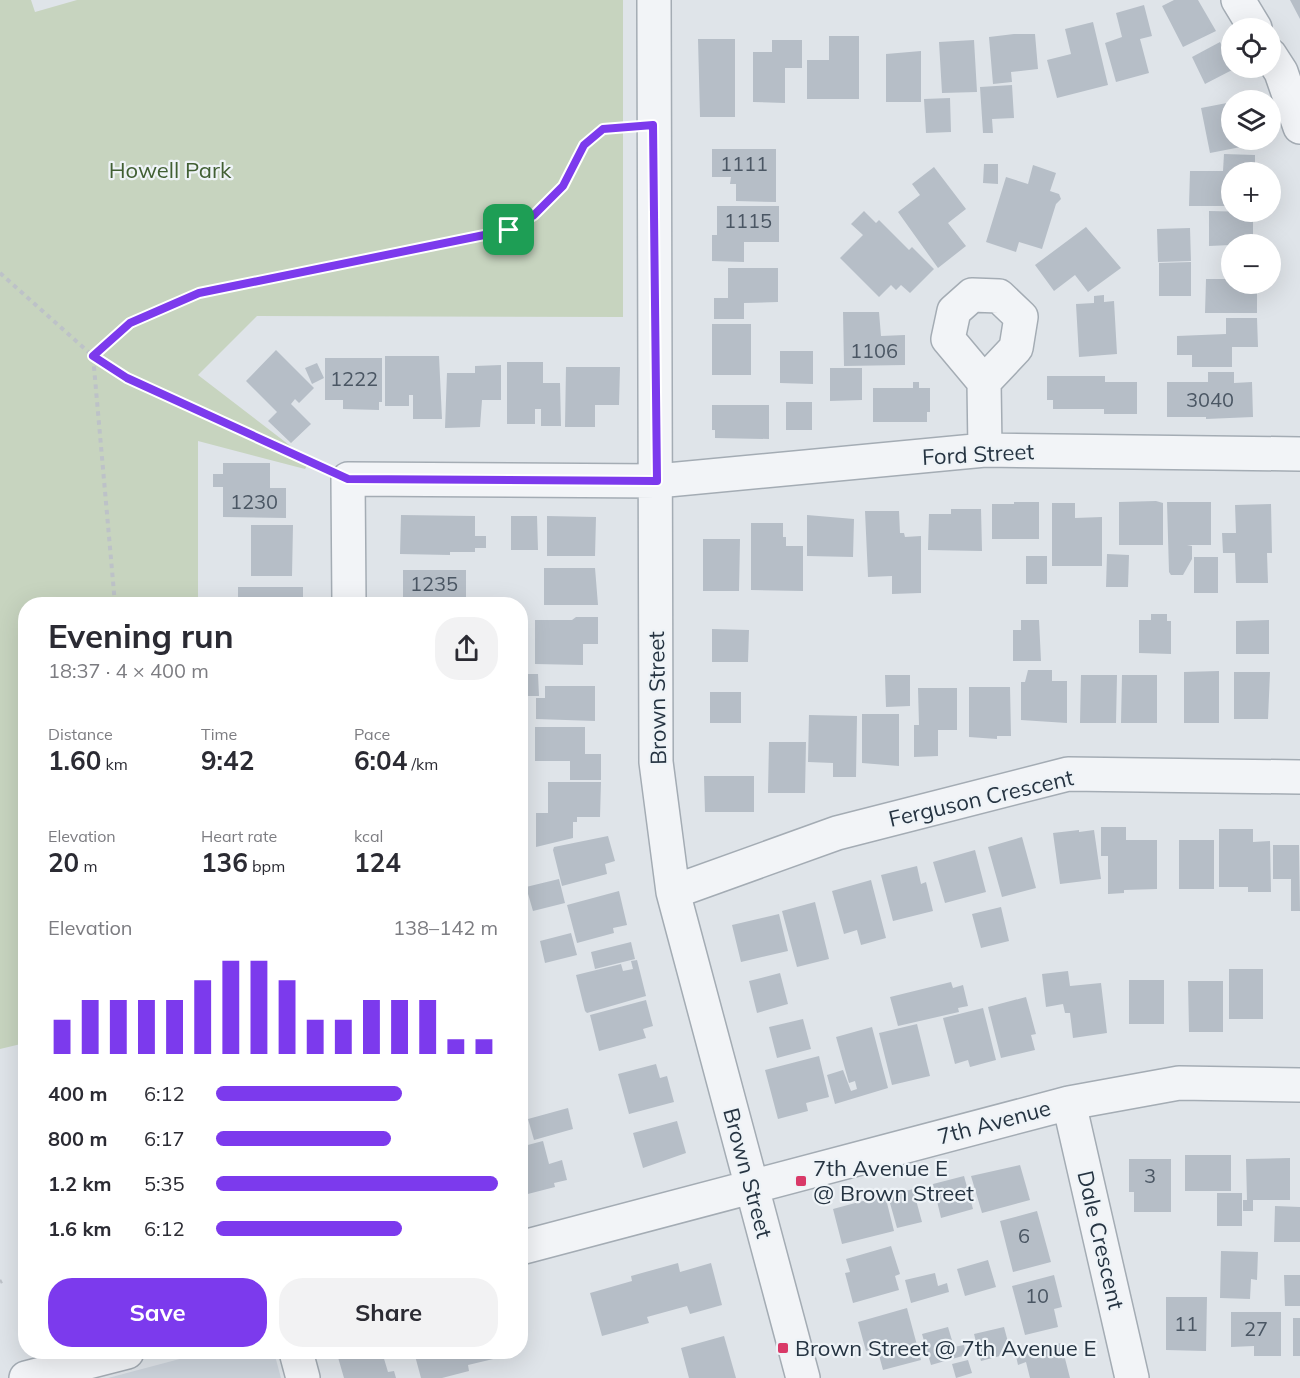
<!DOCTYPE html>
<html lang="en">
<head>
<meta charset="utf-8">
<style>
	body { margin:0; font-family:Mulish,sans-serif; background:#f2f2f3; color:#2b2b33; height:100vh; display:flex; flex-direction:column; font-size:22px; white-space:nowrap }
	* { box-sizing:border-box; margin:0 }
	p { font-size:20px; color:#7c7c81 }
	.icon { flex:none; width:33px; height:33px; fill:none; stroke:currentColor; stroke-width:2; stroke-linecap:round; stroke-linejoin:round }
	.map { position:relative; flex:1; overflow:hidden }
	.side { position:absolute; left:18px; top:597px; width:510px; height:762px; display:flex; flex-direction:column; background:#fff; border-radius:24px; box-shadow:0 6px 24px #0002 }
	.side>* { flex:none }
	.buttons { position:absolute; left:1221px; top:18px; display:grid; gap:12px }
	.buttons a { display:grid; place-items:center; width:60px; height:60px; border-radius:50%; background:#fff; box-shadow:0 6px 24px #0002; font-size:30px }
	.pin { position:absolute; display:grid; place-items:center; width:51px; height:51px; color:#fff; margin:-26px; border-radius:12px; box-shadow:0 3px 9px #0006 }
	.round { display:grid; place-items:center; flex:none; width:63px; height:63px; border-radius:24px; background:#f2f2f3 }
	.headline { display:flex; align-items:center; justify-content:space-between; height:102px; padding:0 30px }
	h1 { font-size:33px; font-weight:700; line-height:45px }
	.figures { display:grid; grid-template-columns:repeat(3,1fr); gap:9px; height:102px; padding:6px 30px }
	.figures div { display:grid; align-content:center }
	.figures b { font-size:26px; font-weight:700 }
	.figures small { font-size:16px; font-weight:400 }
	.figures p { font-size:16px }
	.chart { height:168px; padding:12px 30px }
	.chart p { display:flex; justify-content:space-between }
	.chart svg { width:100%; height:108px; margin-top:6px; stroke:#7c3aed; stroke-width:6 }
	.button { display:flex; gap:12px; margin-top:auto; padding:12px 30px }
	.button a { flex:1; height:69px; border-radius:24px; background:#7c3aed; color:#fff; font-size:24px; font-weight:700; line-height:69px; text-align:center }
	.button a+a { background:#f2f2f3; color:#2b2b33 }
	ul { padding:0 30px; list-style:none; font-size:20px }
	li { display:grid; grid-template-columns:96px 72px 1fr; align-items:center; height:45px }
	li i { height:15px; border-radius:8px; background:#7c3aed }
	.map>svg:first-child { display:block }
	.built { fill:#cdd4dc }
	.green { fill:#c7d4bf }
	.building { fill:#b6bec7 }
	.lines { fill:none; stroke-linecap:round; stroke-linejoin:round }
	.minor-casing { stroke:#a4acb4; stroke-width:36 }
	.path { stroke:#bdc2c8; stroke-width:4; stroke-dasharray:4.5 4.5; stroke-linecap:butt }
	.minor { stroke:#f2f4f7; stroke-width:33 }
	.route-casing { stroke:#fff; stroke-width:12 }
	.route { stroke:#7c3aed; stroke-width:8 }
	.poi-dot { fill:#d93968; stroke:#eef3f7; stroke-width:2 }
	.labels { text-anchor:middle; stroke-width:4.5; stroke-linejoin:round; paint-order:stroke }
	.number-label { font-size:20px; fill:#4a5663 }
	.park-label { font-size:22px; fill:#415f33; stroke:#eef3f7 }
	.street-label { font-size:22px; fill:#263442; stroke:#eef3f7 }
	.poi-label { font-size:22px; fill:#263442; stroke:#eef3f7; text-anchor:start }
</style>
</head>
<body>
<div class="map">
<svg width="1300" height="1378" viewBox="0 0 1300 1378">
	<rect width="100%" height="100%" fill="#dfe4e9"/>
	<path class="built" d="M206,1352H274L281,1378H108Z"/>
	<path class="green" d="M0,0H31L35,12L77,0H623V317L257,316L198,375L310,461L305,469L198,441V604H26L25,1043L0,1049Z"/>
	<path class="building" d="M1174,0H1198L1216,31L1183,47L1162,6Z
		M1290,0H1300V19Z
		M1144,5L1152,36L1140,39L1149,73L1116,82L1105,43L1122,37L1116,13Z
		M1093,22L1108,85L1057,98L1047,60L1071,54L1065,29Z
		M1014,34H1035L1038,69L1011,72L1012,82L993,84L989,37Z
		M829,36H859V99H807V60H829Z
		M698,39H735V117H700Z
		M772,40H802V68H785V103L753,102V52H772Z
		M974,40L977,92L942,93L939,42Z
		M1220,42L1234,69L1205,84L1192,57Z
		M921,51V102H886V54Z
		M1012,85L1014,118L992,119L993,133H983L980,87Z
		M950,98L951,132L926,133L924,99Z
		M1232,102V140H1245L1246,146L1210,153L1201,108Z
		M712,149H776V202L736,201V184H730L731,177H712Z
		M1224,154L1255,155V172H1232V206H1189L1190,171H1223Z
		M984,164H998V184L983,183Z
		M1033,165L1056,173L1050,191L1059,194L1061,199L1056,204L1042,249L1019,242L1016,252L986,242L1006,177L1028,184Z
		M934,167L966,209L948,223L966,246L938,268L898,212L920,195L912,184Z
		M717,206H779V242H744V262L712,261V235H717Z
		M864,211L876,223L879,220L909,250L912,247L934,269L910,293L901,285L896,290L891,285L879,297L840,258L863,235L851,224Z
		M1209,211L1253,212V244L1209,246Z
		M1086,227L1121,268L1088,292L1075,275L1054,291L1035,265Z
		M1190,228L1191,261L1158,262L1157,229Z
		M1191,262V296H1159V263Z
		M728,268H778V302L744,303V319H714V298H728Z
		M1206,279H1232V284H1257V313H1205Z
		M1104,295V302L1114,301L1117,354L1079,357L1076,304L1094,303V296Z
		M843,312H879L881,336L905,335V365L844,366Z
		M1226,318H1257L1258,347H1232V367H1192V355H1177V336L1226,334Z
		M712,324H751V375H712Z
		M276,350L314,388L299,403L295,399L291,404L311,424L291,443L268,421L277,412L246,381Z
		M780,351H813V384L780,383Z
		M385,356H439L442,419H413V395H409V406H385Z
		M325,358H382V402H379V410L343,409V400H325Z
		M507,362H543V383H560L561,426H541V409H535V424H507Z
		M317,363L324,378L312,384L305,368Z
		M501,365V400H482L480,427L445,428L447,373H475V366Z
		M566,367H620L619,405H595V427H565Z
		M830,368H862V400L830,401Z
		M1208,372H1234V383L1252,382L1253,417L1206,419V417H1167V382H1208Z
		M1047,376H1105V382H1137V414H1104V409H1053V400H1047Z
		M913,382H919V388H930V412H927V422H873V388H913Z
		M786,402H812V430H786Z
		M712,405H769V439L715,438V430H712Z
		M223,463H270V488H286V518L223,517V487H213V474H223Z
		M1156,501L1163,503V545H1119V502Z
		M1014,502H1039V539H992V504H1014Z
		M1167,502H1211V545H1187L1192,546V559L1183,575H1171L1169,572Z
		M1052,503H1075V518L1102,517V566H1052Z
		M1271,504L1272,553H1267L1268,583H1236L1235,553H1223L1222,533H1236L1235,505Z
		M951,509H981L982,551L928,550L929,514H951Z
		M865,511H899L900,533H904L905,537L921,536V593L892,594V576L868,577Z
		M401,515L475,516V536H486V548H475V552H450V555L400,554Z
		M807,515L854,519L853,557L807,556Z
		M511,516H537L538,550H511Z
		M547,516L596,517L595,556H547Z
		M751,523H783V537H786V546H803V591L751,590Z
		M251,525H293L292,576H251Z
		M703,539H740L739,591H703Z
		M1107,554L1129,555L1128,587H1106Z
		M1026,556H1047V584H1026Z
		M1194,557H1218V593H1194Z
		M544,568H595L598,605H544Z
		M403,570H466V604H418V599H403Z
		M238,587H303V604H238Z
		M1151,614H1167V621H1171V654L1139,653V620H1151Z
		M576,617H598V644H583V665L535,664V620H572Z
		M1021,620H1039L1041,661H1013V630H1021Z
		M1269,620V654H1236V621Z
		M712,629L749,630L748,662H712Z
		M1028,670H1052V681H1067V723L1021,720V682H1025Z
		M1219,671V723H1184V672Z
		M1234,672H1270L1268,719H1234Z
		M520,674H538L539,696H520Z
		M885,675H910V706L886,707Z
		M1081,675H1117L1116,723H1080Z
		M1122,675H1157V723H1121Z
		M545,686H595V721L536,719V698H545Z
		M969,687H1010L1011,736H997V739L969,737Z
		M918,688H957V730H938V756L914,757V725H919Z
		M710,692H741V723H710Z
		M862,714H899V766L862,763Z
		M809,715L857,716L856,777H833V763L808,762Z
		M535,727H585V754H601V780H570V761H535Z
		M769,742H806L805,793H768Z
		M704,776H754V812H705Z
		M548,782H601L600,817H577V822H573V838L536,847V813H548Z
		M1101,827H1126V840H1157V889L1124,890V893L1108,894V856H1101Z
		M1219,829H1253V842L1270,841L1271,892H1248V887H1219Z
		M1079,830V832L1094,830L1101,879L1060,884L1053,833Z
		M608,836L615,861L605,864L607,874L562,886L553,850L554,847Z
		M1022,837L1036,888L1002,897L988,847Z
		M1179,840H1214V889H1179Z
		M1273,845H1299L1300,911H1291V879H1273Z
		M975,850L986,892L945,903L933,862Z
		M917,866L921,884L926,882L933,911L893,921L881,875Z
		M559,879L565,903L533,911L526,887Z
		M871,880L886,938L861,945L857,930L844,934L832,891Z
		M619,891L627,925L613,928L614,933L577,943L567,905Z
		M815,902L829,959L797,967L782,911Z
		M1001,907L1009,941L981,948L972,914Z
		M779,914L788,951L741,962L732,925Z
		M571,933L577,955L545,963L540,941Z
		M631,942L635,959L595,969L591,952Z
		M637,960L646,996L587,1013L585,1011L576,975L621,964L623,971L633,969L631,961Z
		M1229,969H1263V1019H1229Z
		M1068,971L1070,986L1101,983L1107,1033L1073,1038L1070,1013H1065L1063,1004L1046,1007L1042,974Z
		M780,973L788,1004L757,1013L749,981Z
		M1129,980H1164V1024H1129Z
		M1188,981H1223V1032H1189Z
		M951,982L953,988L963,985L968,1006L958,1008L959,1012L898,1026L890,997Z
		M1026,997L1036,1034L1031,1035L1035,1050L1001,1058L988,1007Z
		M646,1000L653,1026L643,1029L646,1038L599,1051L590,1015Z
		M983,1008L996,1060L970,1067L968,1060L955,1064L943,1018Z
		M803,1019L811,1049L777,1058L769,1027Z
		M917,1024L930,1076L892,1085L879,1033Z
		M872,1027L888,1088L835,1104L827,1075L843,1070L851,1091L857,1089L855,1081L849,1083L836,1037Z
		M819,1056L829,1097L806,1103L808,1111L778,1119L765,1070Z
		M656,1064L660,1078L667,1076L674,1102L629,1114L618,1074Z
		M568,1108L573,1129L534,1140L528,1119Z
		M523,1112L528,1130L520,1132V1113Z
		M677,1121L686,1153L643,1168L633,1133Z
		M543,1141L549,1164L562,1160L567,1180L554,1183L555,1187L520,1196V1147Z
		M1185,1155H1231V1191H1185Z
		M1290,1158V1200H1253V1211H1243V1200H1247L1246,1159Z
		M1129,1159H1171V1212H1134V1192H1129Z
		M1020,1165L1030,1200L982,1213L971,1176Z
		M964,1176L973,1209L941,1218L933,1184Z
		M913,1189L922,1222L897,1228L888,1196Z
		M1217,1193H1242V1226H1217Z
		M885,1195L894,1231L842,1244L833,1209Z
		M1275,1206L1300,1207V1242H1274Z
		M1037,1211L1051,1262L1013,1272L1000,1221Z
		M891,1246L900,1274L895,1276L899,1290L853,1303L845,1273L850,1272L846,1259Z
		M1221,1251L1258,1252L1257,1280L1251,1279L1250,1299L1220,1298Z
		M988,1260L996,1287L965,1296L957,1269Z
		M678,1263L680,1272L711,1263L722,1305L690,1314L687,1306L647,1317L649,1323L602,1336L590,1293L632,1281L631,1276Z
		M935,1273L938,1286L947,1283L949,1292L911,1303L905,1280Z
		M1054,1275L1062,1307L1054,1309L1058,1327L1025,1335L1012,1286Z
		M1284,1275H1300V1306H1285Z
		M1166,1297H1207L1206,1351L1166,1350Z
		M907,1308L921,1360L883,1370L877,1348L866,1351L858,1322Z
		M1231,1312H1281V1356H1254V1346L1231,1347Z
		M1293,1318H1300V1356H1293Z
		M948,1327L954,1347L964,1345L966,1355L931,1365L922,1334Z
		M1004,1327L1011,1353L981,1361L974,1334Z
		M724,1336L736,1378H689L681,1348Z
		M1061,1343L1070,1378H1030L1026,1362L1018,1365L1016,1356Z
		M348,1352H382L388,1372L394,1371L396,1378H344L337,1354Z
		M414,1352H510V1355L468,1365L469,1371L442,1378H421Z
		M968,1360L972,1373L956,1378L952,1364Z"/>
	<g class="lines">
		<defs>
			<path id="minor" d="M654,0L656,762L673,892L803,1378
				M1238,0L1255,28
				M1270,55L1281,72L1300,127
				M984,382L1016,348L1021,317L999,296L972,295L954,311L948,339L984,382L985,450
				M349,604L348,479L657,481L985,450L1300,454
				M673,892L837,833L1068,774L1300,777
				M1069,1103L1132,1378
				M520,1248L1069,1103L1179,1083L1300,1085
				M296,1352L303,1378
				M26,1378L127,1352"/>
		</defs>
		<use href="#minor" class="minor-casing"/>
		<path class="path" d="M0,273L93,356L127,378L323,467
			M115,604L93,356L130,323L199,293L509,230C528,218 549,205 563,186C586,153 576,131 626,127
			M0,1282L2,1281"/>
		<use href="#minor" class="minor"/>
	</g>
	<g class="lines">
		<defs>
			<path id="route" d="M653,125L657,481L348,479L127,378L93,356L130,323L199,293L509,230L534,215L563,186L584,145L603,129Z"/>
		</defs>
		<use href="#route" class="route-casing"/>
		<use href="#route" class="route"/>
	</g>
	<g class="poi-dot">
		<rect x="795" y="1175" width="12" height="12" rx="3"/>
		<rect x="777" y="1342" width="12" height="12" rx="3"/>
	</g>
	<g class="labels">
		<g class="number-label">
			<text x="744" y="171">1111</text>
			<text x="748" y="228">1115</text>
			<text x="874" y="358">1106</text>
			<text x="354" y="386">1222</text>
			<text x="1210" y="407">3040</text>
			<text x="254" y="509">1230</text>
			<text x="434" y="591">1235</text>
			<text x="1150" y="1183">3</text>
			<text x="1024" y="1243">6</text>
			<text x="1037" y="1303">10</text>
			<text x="1186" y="1331">11</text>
			<text x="1256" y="1336">27</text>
		</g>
		<g class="park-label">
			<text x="170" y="178">Howell Park</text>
		</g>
		<g class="street-label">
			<text transform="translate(978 454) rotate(-3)" y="8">Ford Street</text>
			<text transform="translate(657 698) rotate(-91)" y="8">Brown Street</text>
			<text transform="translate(981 798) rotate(-13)" y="8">Ferguson Crescent</text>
			<text transform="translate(994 1122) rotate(-15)" y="8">7th Avenue</text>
			<text transform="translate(748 1173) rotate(75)" y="8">Brown Street</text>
			<text transform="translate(1101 1240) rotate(77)" y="8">Dale Crescent</text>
		</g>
		<g class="poi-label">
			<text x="813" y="1176">7th Avenue E<tspan x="813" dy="25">@ Brown Street</tspan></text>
			<text x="795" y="1356">Brown Street @ 7th Avenue E</text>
		</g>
	</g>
</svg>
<div class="buttons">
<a><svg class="icon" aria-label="locate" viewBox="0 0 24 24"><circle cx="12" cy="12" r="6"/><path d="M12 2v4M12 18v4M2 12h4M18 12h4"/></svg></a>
<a><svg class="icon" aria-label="layers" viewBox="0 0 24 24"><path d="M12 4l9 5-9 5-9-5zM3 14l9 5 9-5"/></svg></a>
<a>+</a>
<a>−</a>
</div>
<div class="pin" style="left:509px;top:230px;background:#1e9e55"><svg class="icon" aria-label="arrive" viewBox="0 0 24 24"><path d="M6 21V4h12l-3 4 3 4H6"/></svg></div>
<section class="side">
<div class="headline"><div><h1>Evening run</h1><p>18:37 · 4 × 400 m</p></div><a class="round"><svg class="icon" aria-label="share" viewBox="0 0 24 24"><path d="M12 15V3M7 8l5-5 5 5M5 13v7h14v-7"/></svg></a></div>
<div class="figures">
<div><p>Distance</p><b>1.60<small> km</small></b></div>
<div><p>Time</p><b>9:42</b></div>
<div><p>Pace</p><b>6:04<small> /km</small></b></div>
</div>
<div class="figures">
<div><p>Elevation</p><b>20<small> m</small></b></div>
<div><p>Heart rate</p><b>136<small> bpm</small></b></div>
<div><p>kcal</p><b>124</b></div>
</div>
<div class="chart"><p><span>Elevation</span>138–142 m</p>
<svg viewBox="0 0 160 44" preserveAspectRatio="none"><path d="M5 44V30M15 44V22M25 44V22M35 44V22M45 44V22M55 44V14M65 44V6M75 44V6M85 44V14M95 44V30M105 44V30M115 44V22M125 44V22M135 44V22M145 44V38M155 44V38"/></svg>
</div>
<ul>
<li><b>400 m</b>6:12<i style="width:66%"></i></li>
<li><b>800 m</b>6:17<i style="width:62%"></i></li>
<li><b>1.2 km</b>5:35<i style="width:100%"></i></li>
<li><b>1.6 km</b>6:12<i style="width:66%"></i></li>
</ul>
<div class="button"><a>Save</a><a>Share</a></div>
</section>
</div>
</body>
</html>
